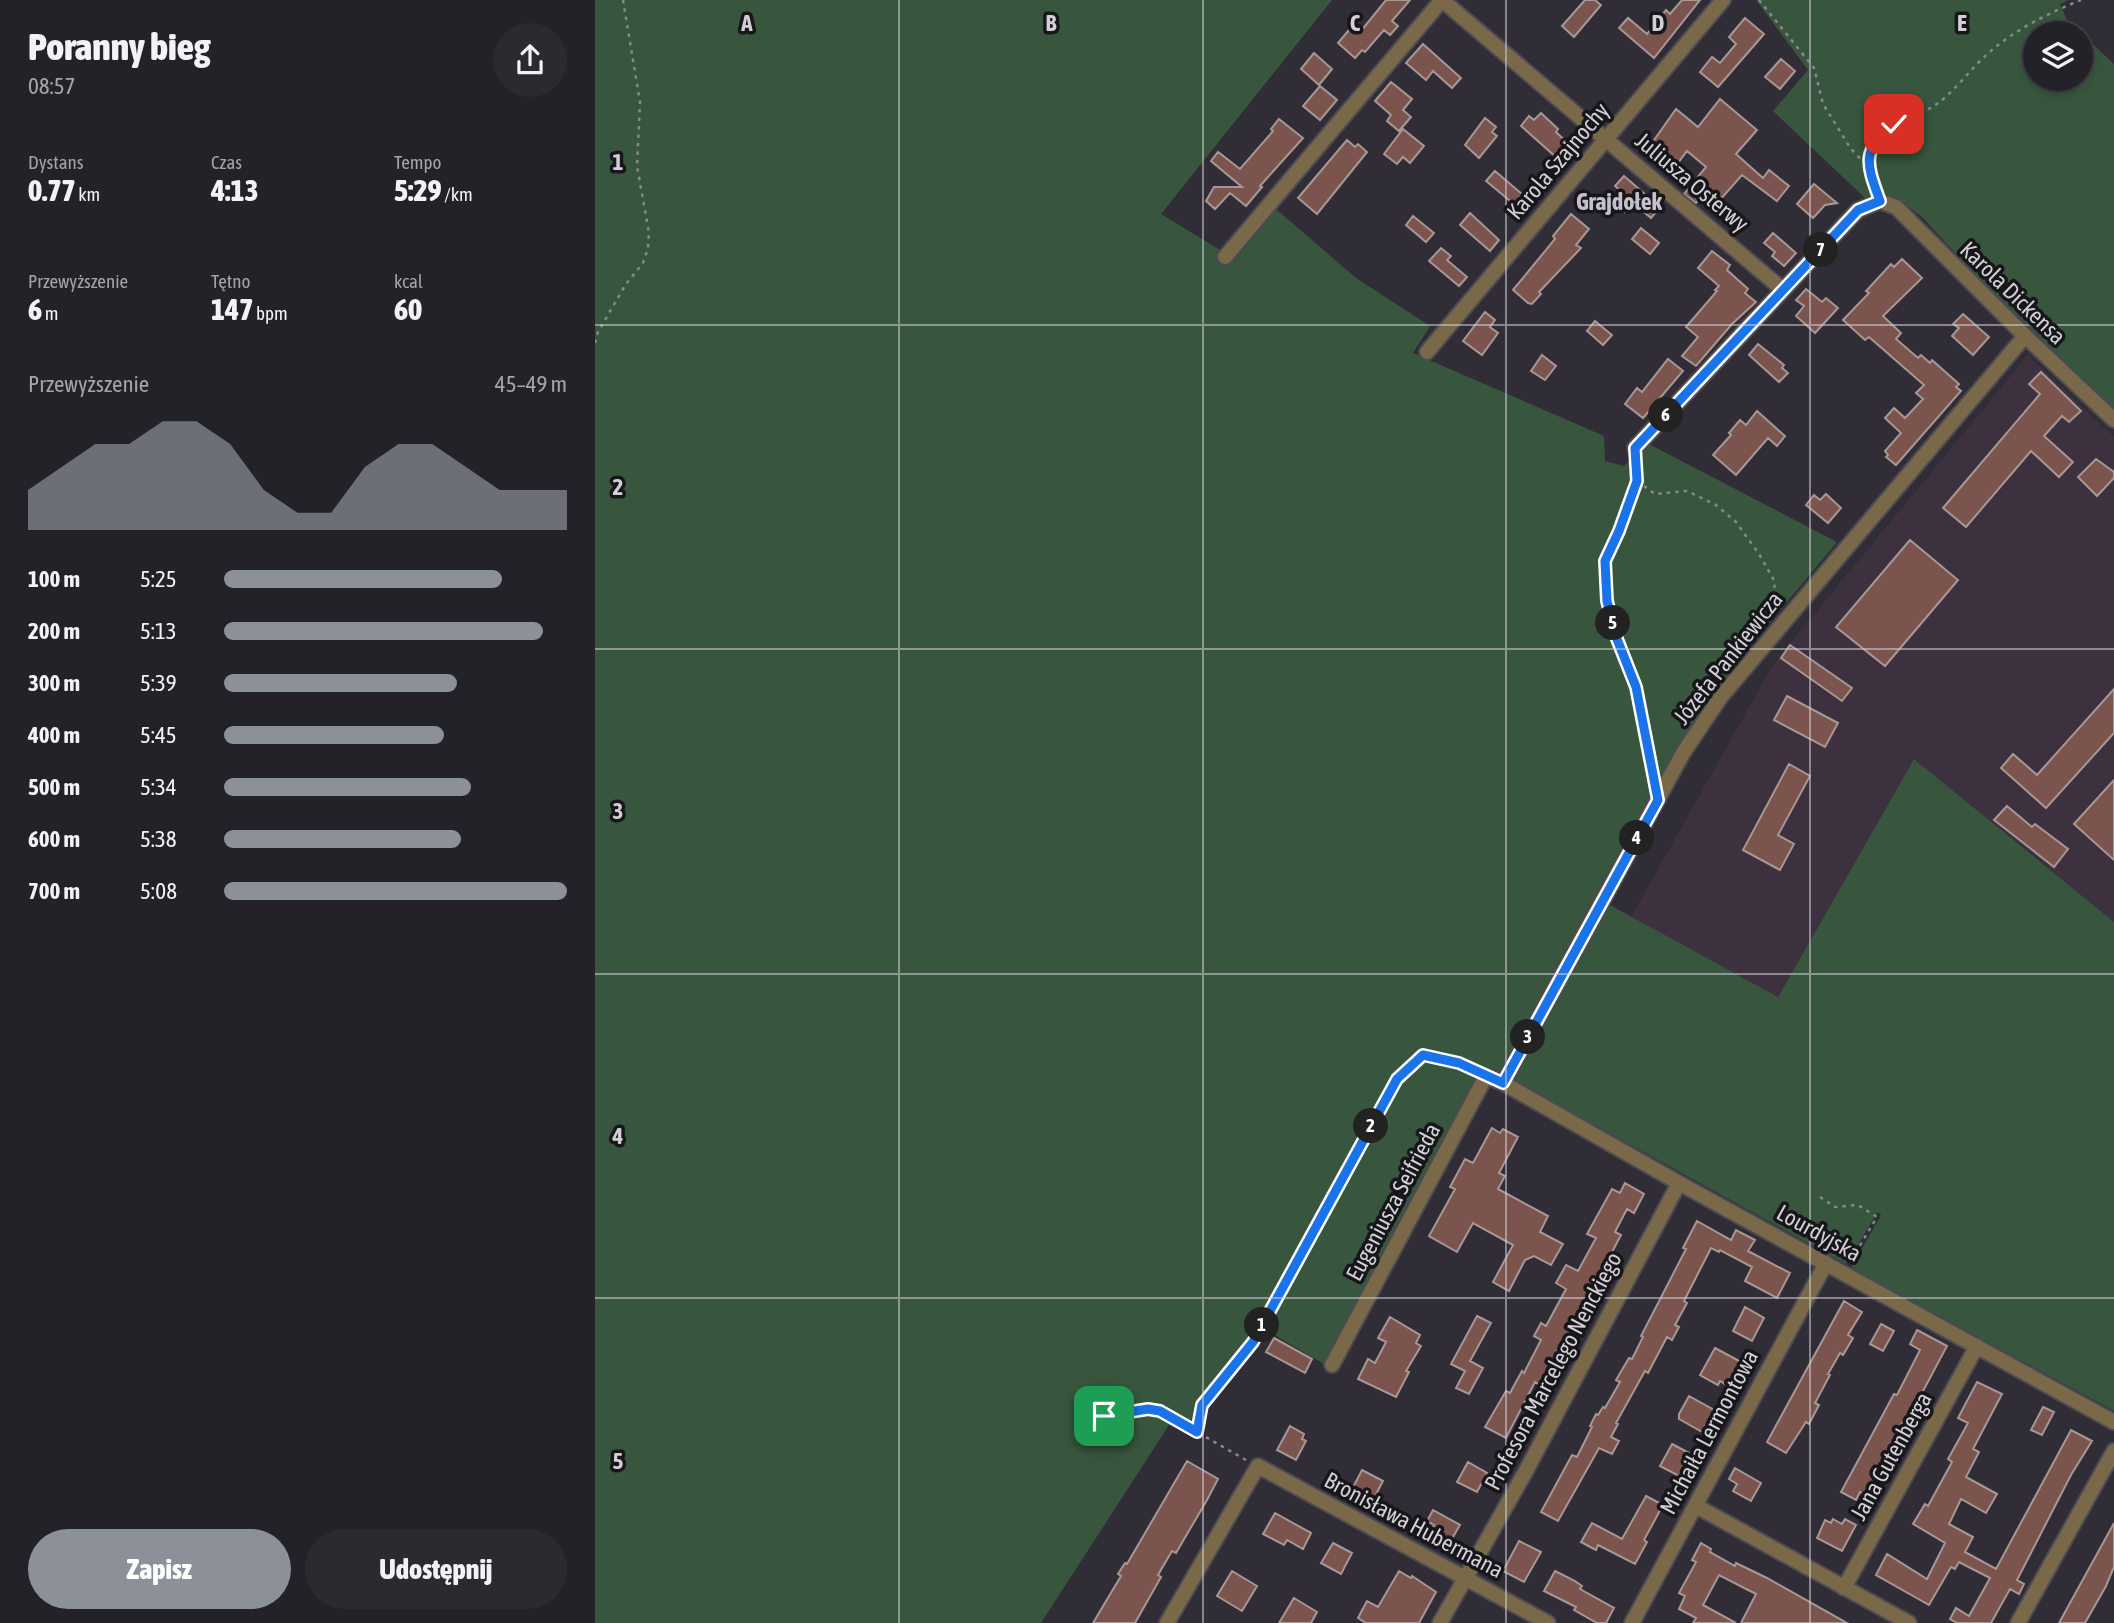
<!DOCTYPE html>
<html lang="pl">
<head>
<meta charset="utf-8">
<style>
	body { margin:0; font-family:"Asap Condensed",sans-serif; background:#2c2a31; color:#f1f3f6; height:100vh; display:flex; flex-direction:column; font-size:26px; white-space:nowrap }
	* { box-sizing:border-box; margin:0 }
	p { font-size:23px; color:#a3a4a8 }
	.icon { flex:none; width:38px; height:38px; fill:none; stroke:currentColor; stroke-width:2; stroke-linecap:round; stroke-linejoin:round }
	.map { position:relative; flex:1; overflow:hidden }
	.sheet { display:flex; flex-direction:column; background:#242229; width:595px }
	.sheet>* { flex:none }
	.fabs { position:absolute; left:1428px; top:21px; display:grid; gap:14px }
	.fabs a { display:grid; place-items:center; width:70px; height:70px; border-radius:50%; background:#242229; box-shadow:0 4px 10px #0003,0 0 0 2px #413f46; font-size:35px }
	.pin { position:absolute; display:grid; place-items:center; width:60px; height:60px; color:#fff; margin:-30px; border-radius:14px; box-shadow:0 4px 10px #0006 }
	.km { position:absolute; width:35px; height:35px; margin:-18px; border-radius:50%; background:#222; color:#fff; font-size:19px; line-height:35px; text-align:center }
	.round { display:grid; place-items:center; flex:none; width:74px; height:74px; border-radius:37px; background:#2c2a31 }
	.overview { display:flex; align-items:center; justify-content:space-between; height:119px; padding:0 28px }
	h1 { font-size:38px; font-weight:800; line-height:52px }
	.stats { display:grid; grid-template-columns:repeat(3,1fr); gap:10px; height:119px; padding:7px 28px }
	.stats div { display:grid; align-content:center }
	.stats b { font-size:30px; font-weight:800 }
	.stats small { font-size:19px; font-weight:400 }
	.stats p { font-size:19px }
	.chart { height:196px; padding:14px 28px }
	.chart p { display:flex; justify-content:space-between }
	.chart svg { width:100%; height:126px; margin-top:7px; fill:#8c9099; opacity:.7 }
	.cta { display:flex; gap:14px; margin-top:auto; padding:14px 28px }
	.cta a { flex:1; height:80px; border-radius:42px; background:#8c9099; color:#fff; font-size:28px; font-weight:800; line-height:80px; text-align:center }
	.cta a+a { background:#2c2a31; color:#f1f3f6 }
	ul { padding:0 28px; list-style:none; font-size:23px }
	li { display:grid; grid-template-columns:112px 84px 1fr; align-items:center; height:52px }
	li i { height:18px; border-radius:9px; background:#8c9099 }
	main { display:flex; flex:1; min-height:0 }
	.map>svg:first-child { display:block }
	.industrial { fill:#3e313f }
	.green { fill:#38563e; fill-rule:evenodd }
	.building { fill:#7c544e; stroke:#a79795; stroke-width:2 }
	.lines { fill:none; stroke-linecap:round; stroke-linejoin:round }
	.street-casing { stroke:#4d4a54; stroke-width:18 }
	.path { stroke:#88868e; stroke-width:2.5; stroke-dasharray:3.5 5; stroke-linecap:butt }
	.street { stroke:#7a6948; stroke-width:14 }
	.route-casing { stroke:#fff; stroke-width:14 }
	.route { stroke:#1a73e8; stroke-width:9 }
	.grid { fill:none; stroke:#d2d0d6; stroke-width:2; stroke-opacity:0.55 }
	.labels { text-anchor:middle; stroke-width:7; stroke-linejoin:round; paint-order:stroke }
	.street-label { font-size:23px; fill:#d2d0d6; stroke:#17161a }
	.neighbourhood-label { font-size:24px; font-weight:bold; fill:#c4c0cd; stroke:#17161a }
	.grid-label { font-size:23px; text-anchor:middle; font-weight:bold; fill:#d2d0d6; stroke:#17161a; stroke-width:7; stroke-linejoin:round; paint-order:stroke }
</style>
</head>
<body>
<main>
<section class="sheet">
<div class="overview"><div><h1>Poranny bieg</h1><p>08:57</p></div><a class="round"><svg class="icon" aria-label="share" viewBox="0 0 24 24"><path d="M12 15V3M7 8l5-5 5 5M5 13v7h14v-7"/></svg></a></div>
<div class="stats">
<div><p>Dystans</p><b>0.77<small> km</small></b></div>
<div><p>Czas</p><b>4:13</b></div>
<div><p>Tempo</p><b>5:29<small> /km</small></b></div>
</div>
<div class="stats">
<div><p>Przewyższenie</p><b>6<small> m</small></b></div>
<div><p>Tętno</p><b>147<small> bpm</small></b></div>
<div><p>kcal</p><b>60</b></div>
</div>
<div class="chart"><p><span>Przewyższenie</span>45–49 m</p>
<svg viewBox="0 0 160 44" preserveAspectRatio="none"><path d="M0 44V30L10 22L20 14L30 14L40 6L50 6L60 14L70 30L80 38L90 38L100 22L110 14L120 14L130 22L140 30L150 30L160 30V44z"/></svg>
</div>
<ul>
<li><b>100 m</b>5:25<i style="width:81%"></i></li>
<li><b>200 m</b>5:13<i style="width:93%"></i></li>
<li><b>300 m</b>5:39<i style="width:68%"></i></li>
<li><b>400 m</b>5:45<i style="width:64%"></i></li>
<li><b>500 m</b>5:34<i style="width:72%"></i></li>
<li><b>600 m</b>5:38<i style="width:69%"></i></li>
<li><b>700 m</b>5:08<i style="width:100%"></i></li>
</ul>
<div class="cta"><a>Zapisz</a><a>Udostępnij</a></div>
</section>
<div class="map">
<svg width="1519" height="1623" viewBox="0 0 1519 1623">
	<rect width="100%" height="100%" fill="#302d37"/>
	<path class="industrial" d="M1433,355L1519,437V922L1319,759L1183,997L1036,917L1179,663Z"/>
	<path class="green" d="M0,0H737L566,214L640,259L681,209L761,278L835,326L818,353L1009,436L1010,461L1029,466L1052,443L1242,542C1192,603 1138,663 1094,729C1050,795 1023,873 991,945L1015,905L1183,997L1319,759L1519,922V1411L1256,1268L1286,1215L1283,1212L1251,1264L898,1069L891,1068L729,1364L666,1327L655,1345L589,1429L576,1422L446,1623H0Z
		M1161,0H1474L1465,4L1472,20L1519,64V411L1375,269L1327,217L1304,200L1286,194L1270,198L1178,111L1213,70ZM1440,33H1486V79H1440Z"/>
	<path class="building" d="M791,0H815L797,21L803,26L795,35L789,30L770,52L767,50L760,58L743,43L759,24L766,31Z
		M990,0H1000L1006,5L979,37L967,26Z
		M1087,0H1105L1059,58L1024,28L1033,18L1052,34L1071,10L1075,14Z
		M1150,18L1169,34L1123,87L1105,72L1117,57L1125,63L1141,44L1134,37Z
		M828,44L866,78L857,88L838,71L831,80L811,63Z
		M719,53L737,69L724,85L706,69Z
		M1186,59L1200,71L1185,89L1170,77Z
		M796,82L817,99L808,110L816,117L804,131L792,121L796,115L780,101Z
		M725,86L742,100L725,120L708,106Z
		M1125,99L1162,130L1141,154L1168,178L1174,170L1194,186L1182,201L1147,175L1124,201L1112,190L1101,203L1089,194L1111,167L1092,151L1083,163L1057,143L1081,109L1103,127Z
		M946,113L963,129L961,132L975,145L963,159L926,126L934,116L939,120Z
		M890,118L901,127L897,132L902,136L884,158L870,145Z
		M684,119L708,138L665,186L667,187L651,206L635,193L620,209L611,201L619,187H647L616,161L623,152L645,169L678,131L676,129Z
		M808,129L829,146L815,163L808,157L802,164L789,154Z
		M752,140L760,147L763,144L772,152L722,214L703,198Z
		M900,171L934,200L926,210L891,181Z
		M1029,176L1065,207L1056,218L1038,203L1030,212L1020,203L1028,193L1020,186Z
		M1219,184L1242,203L1230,205L1218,218L1202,204Z
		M875,213L904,240L895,251L865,225Z
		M976,214L994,229L981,245L986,248L944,292L946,294L937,304L933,303L918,290L960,239L958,236Z
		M818,216L839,233L831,242L811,225Z
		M1046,228L1064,243L1055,254L1037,239Z
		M1178,233L1201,253L1189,266L1177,256L1180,252L1169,243Z
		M846,248L856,256L852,260L872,277L864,286L834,261Z
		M1117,251L1135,265L1132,270L1153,289L1150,293L1161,302L1137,324L1101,366L1087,356L1103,337L1091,327L1122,291L1120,290L1124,286L1103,268Z
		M1307,259L1327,278L1288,316L1306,333L1301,339L1323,358L1326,355L1335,363L1337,360L1364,384L1361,387L1366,391L1301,465L1291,457L1293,455L1290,451L1306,433L1290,418L1299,408L1310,418L1328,399L1321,393L1329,385L1274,337L1270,340L1248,320L1274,293L1271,291L1296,264L1299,267Z
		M1211,289L1227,302L1231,298L1243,308L1220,333L1201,316L1209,306L1201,300Z
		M890,312L900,320L895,327L903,333L887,355L868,341Z
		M1368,314L1394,337L1378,355L1357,336L1364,328L1358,324Z
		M1000,321L1017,335L1008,345L992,331Z
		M1163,344L1189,365L1187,368L1193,373L1184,382L1154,355Z
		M947,355L961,366L950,380L936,371Z
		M1073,359L1088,371L1048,418L1030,404L1042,388L1047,392Z
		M1446,372L1486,411L1474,422L1467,416L1449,436L1478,462L1464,477L1436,451L1371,527L1348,508L1445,394L1434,384Z
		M1162,411L1190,436L1182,446L1173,438L1141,475L1118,455L1136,435L1134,433L1145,420L1151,425Z
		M1501,459L1519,472V478L1502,496L1483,477Z
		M1231,494L1246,508L1233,523L1211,505L1219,495L1225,500Z
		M1315,540L1363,580L1290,666L1241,627Z
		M1195,645L1257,688L1247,701L1186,658Z
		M1519,689V733L1451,808L1406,768L1418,754L1442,775Z
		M1192,696L1243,723L1230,747L1179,720Z
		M1194,764L1215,776L1183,835L1199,844L1185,870L1148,850Z
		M1519,780V860L1479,824Z
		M1412,806L1437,827L1440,824L1473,849L1459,867L1399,820Z
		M897,1128L905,1133L908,1129L923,1137L904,1173L910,1176L903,1189L953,1216L945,1232L968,1244L956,1265L939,1256L930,1260L914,1291L898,1282L918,1245L878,1223L862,1252L834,1236L860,1189L855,1187L870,1159L878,1163Z
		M1030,1183L1049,1194L1039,1213L1032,1209L1020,1232L1026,1235L982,1319L973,1341L968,1339L958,1359L960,1361L946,1386L940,1382L911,1438L890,1427L911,1391L915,1393L927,1371L929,1373L946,1340L939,1336L946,1323L951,1326L971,1289L961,1283L971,1265L983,1271L1001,1238L992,1234L1017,1189L1025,1193Z
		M1102,1221L1136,1240L1141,1230L1160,1240L1153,1251L1195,1273L1182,1298L1150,1281L1157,1267L1125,1250L1124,1252L1116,1248L1089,1301L1092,1303L1080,1325L1084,1327L1077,1340L1072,1337L1053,1373L1050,1371L1021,1423L1023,1424L1016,1437L1024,1441L1017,1454L1004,1448L963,1521L946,1512L977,1455L982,1457L997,1427L995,1426L1001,1414L1003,1415L1008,1407L1010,1408L1025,1382L1021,1380L1034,1358L1037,1359L1048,1337L1046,1336L1091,1249L1088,1248Z
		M1249,1301L1267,1312L1253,1335L1258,1338L1248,1355L1245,1353L1233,1374L1235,1375L1220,1403L1224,1405L1214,1424L1211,1422L1191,1453L1172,1442Z
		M1150,1307L1169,1318L1157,1341L1138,1331Z
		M882,1316L896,1323L875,1361L888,1368L874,1394L861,1388L870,1371L856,1364Z
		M795,1317L825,1335L821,1343L826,1346L811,1371L814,1372L801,1397L763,1379L773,1359L780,1363L791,1342L783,1338Z
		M1286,1324L1299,1331L1288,1351L1275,1344Z
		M1322,1330L1352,1346L1310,1425L1307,1423L1279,1475L1281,1476L1271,1495L1265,1492L1261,1500L1246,1492L1299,1394L1302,1395L1325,1350L1315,1344Z
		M679,1338L717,1359L710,1373L671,1352Z
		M1120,1348L1146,1362L1133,1386L1125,1381L1123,1385L1105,1375Z
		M1382,1382L1407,1394L1378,1449L1384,1452L1371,1477L1402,1494L1391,1513L1366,1499L1354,1524L1378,1537L1370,1552L1401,1569L1476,1430L1497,1441L1476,1475L1422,1580L1429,1584L1424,1594L1415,1589L1396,1623H1362L1355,1619L1361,1608L1374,1616L1395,1578L1364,1562L1360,1569L1356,1567L1334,1605L1281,1575L1292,1554L1332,1579L1350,1543L1318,1524L1330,1504L1333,1506L1357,1462L1353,1459L1373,1423L1363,1418Z
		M1094,1396L1119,1410L1107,1432L1084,1419V1414Z
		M1448,1407L1459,1412L1447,1435L1436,1430Z
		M695,1426L709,1434L707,1439L711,1441L701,1460L682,1450Z
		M1077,1444L1096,1454L1084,1476L1065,1466Z
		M592,1461L623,1479L612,1500L581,1553L577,1551L563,1575L566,1577L540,1623H498L526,1576L523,1574L530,1563L532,1564Z
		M873,1462L892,1473L882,1492L862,1482Z
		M1140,1468L1166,1483L1156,1501L1138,1491L1142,1484L1134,1479Z
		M767,1470L788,1481L777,1502L756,1491Z
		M1051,1496L1068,1505L1049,1540L1052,1542L1040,1564L1003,1545L1001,1550L986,1542L997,1523L1027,1539Z
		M838,1510L865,1525L854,1544L834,1533L839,1525L832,1521Z
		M680,1513L716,1533L708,1549L692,1540L689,1545L668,1534Z
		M1238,1519L1247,1524L1250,1519L1261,1525L1247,1551L1222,1538L1230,1520L1236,1523Z
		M1519,1523V1567L1511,1586L1490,1623H1464Z
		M924,1541L946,1552L929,1582L908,1571Z
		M738,1543L757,1553L746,1574L726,1563Z
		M1106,1543L1116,1549L1115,1552L1140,1566L1141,1563L1172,1578L1252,1623H1146L1161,1594L1124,1575L1108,1605L1141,1623H1098L1101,1618L1084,1609L1090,1596L1084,1593L1101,1562L1097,1560Z
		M637,1571L662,1586L647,1611L622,1596Z
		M804,1571L816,1578L817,1576L841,1592L824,1623H771L763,1618L772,1601L783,1607Z
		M960,1571L980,1581L987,1586L985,1589L1019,1608L1011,1623H1002L979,1610L981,1607L949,1591Z
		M699,1598L722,1612L716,1623H684Z"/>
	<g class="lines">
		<defs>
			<path id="street" d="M847,0L1188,290
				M630,257L847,0
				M832,352L1128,0
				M1040,448L1263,210L1285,201L1301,207L1430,336L1519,420
				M908,1083L1088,753L1125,698L1430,336
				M737,1365L891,1076L908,1083L1084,1183L1519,1422
				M1101,1506L1314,1623
				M1249,1588L1382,1346
				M572,1623L663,1466L953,1623
				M845,1623L932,1469L1084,1183
				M1037,1623L1231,1263
				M1423,1623L1519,1451"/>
		</defs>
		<use href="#street" class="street-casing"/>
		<path class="path" d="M1164,0L1219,68L1228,104L1256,149L1273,167
			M1280,187C1274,169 1269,153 1283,137C1297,121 1321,117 1339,106C1357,94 1370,76 1385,61C1413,33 1449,15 1486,0
			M0,343L3,332L31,284L48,263L53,248L54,233L42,166L45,102L28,0
			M1041,462L1042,481L1010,561L1012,601L1022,639L1041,687L1058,775
			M1042,481L1060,494L1092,491L1121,505L1141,522L1164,554L1180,582L1176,615
			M1225,1197L1240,1207L1263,1205L1282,1217L1255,1262
			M509,1416L553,1409L565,1411L602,1432
			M651,1460L602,1432L607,1405L658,1341L802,1079L828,1055L864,1063L879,1070"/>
		<use href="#street" class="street"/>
	</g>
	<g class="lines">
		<defs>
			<path id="route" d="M509,1416L553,1409L565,1411L602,1432L607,1405L658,1342L802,1079L828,1055L864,1063L908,1083L1063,800L1041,687L1022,639L1012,601L1010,561L1024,531L1042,481L1040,448L1263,210L1285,201C1272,165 1265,150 1299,124"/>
		</defs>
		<use href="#route" class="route-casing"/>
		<use href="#route" class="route"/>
	</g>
	<path class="grid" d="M304,0V1623M608,0V1623M911,0V1623M1215,0V1623M0,325H1519M0,649H1519M0,974H1519M0,1298H1519"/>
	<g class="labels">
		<g class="street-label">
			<text transform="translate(963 161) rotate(-50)" y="8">Karola Szajnochy</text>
			<text transform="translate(1097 182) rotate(40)" y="8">Juliusza Osterwy</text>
			<text transform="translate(1418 293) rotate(44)" y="8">Karola Dickensa</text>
			<text transform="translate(1133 658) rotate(-52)" y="8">Józefa Pankiewicza</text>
			<text transform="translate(798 1202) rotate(-62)" y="8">Eugeniusza Seifrieda</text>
			<text transform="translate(1224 1233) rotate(29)" y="8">Lourdyjska</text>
			<text transform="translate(958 1371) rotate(-62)" y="8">Profesora Marcelego Nenckiego</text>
			<text transform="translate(1114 1432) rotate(-62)" y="8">Michaiła Lermontowa</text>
			<text transform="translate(1296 1456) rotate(-61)" y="8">Jana Gutenberga</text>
			<text transform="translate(819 1525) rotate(28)" y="8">Bronisława Hubermana</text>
		</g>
		<g class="neighbourhood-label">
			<text x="1024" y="210">Grajdołek</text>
		</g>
	</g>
	<g class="grid-label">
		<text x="152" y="31">A</text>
		<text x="456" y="31">B</text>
		<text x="760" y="31">C</text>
		<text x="1063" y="31">D</text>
		<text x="1367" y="31">E</text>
		<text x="23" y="170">1</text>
		<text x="23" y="495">2</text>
		<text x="23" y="819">3</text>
		<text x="23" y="1144">4</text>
		<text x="23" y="1469">5</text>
	</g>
</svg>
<div class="fabs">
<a><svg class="icon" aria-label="layers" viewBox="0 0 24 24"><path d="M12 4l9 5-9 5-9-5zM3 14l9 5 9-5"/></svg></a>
</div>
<div class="pin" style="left:509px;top:1416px;background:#1e9e55"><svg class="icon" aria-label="arrive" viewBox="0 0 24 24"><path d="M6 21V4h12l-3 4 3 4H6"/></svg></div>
<div class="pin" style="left:1299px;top:124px;background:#d93025"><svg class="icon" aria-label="check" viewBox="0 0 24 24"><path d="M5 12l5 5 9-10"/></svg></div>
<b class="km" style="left:667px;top:1325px">1</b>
<b class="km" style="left:776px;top:1126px">2</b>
<b class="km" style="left:933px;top:1037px">3</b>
<b class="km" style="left:1042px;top:838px">4</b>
<b class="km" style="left:1018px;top:623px">5</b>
<b class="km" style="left:1071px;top:415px">6</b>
<b class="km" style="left:1226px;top:250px">7</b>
</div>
</main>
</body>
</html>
